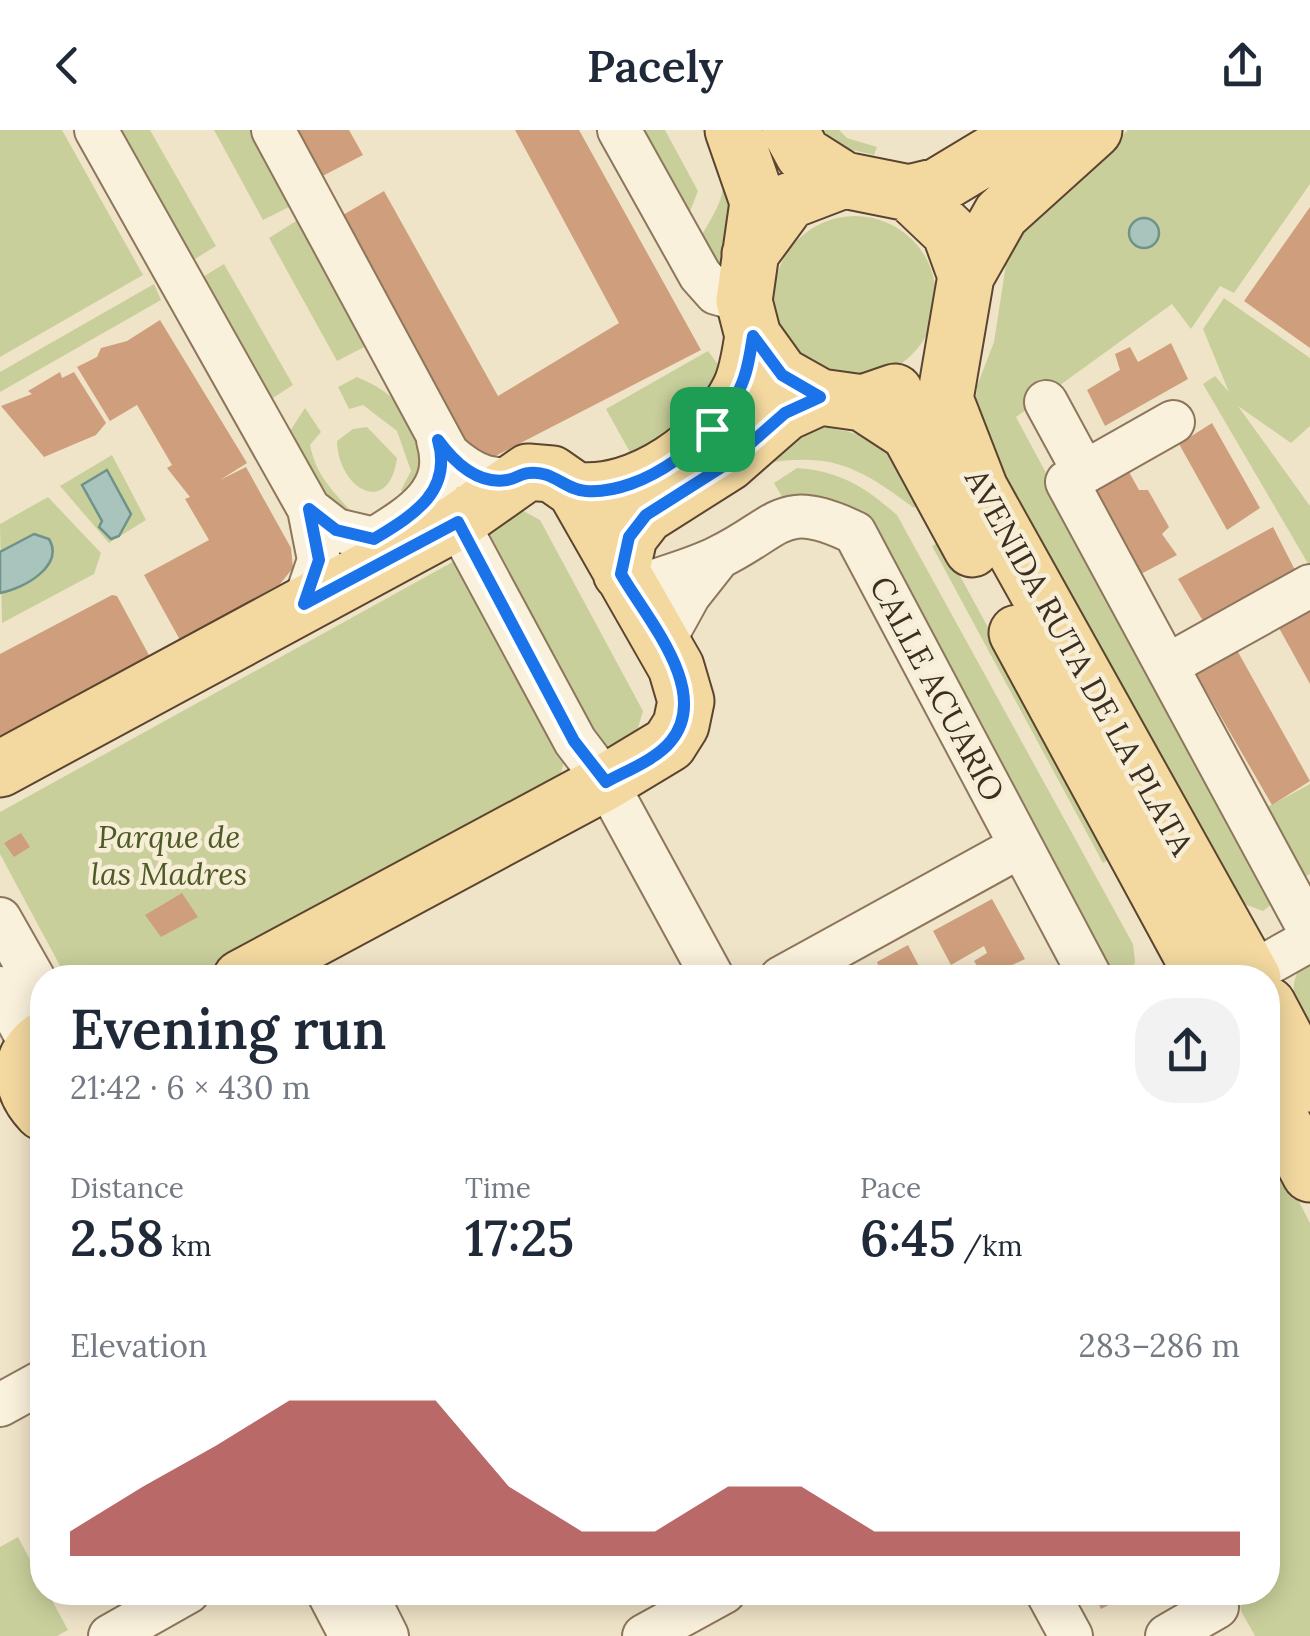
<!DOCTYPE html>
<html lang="en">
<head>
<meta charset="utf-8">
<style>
	body { margin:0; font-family:Lora,serif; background:#f2f2f3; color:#1f2937; height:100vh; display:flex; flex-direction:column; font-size:38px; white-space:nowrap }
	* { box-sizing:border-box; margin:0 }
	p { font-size:32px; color:#747a83 }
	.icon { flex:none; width:55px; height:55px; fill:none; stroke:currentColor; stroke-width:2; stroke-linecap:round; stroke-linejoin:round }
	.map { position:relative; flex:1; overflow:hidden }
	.sheet { position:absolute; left:30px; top:835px; width:1250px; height:640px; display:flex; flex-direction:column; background:#fff; border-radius:40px; box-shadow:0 5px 25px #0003 }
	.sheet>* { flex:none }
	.pin { position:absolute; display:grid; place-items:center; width:85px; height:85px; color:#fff; margin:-42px; border-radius:20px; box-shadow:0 5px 15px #0006 }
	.round { display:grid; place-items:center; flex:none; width:105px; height:105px; border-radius:40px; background:#f2f2f3 }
	.head { display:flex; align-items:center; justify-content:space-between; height:170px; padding:0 40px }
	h1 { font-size:55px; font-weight:600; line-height:75px }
	.metrics { display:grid; grid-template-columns:repeat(3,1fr); gap:15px; height:170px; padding:10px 40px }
	.metrics div { display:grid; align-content:center }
	.metrics b { font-size:50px; font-weight:600 }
	.metrics small { font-size:28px; font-weight:400 }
	.metrics p { font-size:28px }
	.chart { height:280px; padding:20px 40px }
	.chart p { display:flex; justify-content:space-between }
	.chart svg { width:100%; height:180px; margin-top:10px; fill:#9e2a2b; opacity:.7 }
	header { display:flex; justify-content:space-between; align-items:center; height:130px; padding:0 40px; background:#fff; font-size:45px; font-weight:600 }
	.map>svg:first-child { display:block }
	.green { fill:#c9cf9b }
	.water { fill:#a9c4bc; stroke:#6f938a; stroke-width:2.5 }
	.building { fill:#cf9f7d }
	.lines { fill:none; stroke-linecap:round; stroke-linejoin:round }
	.minor-casing { stroke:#8d765c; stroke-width:46 }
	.major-casing { stroke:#5b4430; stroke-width:59 }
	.minor { stroke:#faf1dc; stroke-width:42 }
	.major { stroke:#f3d9a0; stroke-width:55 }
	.route-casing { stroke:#fff; stroke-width:20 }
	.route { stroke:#1a73e8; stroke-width:12 }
	.labels { text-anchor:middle; stroke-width:9; stroke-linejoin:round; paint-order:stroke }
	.street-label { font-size:32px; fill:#3d2e20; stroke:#f7eed8 }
	.park-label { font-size:32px; font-style:italic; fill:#4d5a26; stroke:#f7eed8 }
</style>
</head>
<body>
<header><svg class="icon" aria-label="back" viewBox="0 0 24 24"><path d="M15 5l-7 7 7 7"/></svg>Pacely<svg class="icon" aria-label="share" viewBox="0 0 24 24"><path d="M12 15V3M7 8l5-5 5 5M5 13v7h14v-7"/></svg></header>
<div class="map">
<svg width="1310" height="1506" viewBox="0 0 1310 1506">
	<rect width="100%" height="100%" fill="#f0e4c8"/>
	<path class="green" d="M0,0H62L143,145L0,227Z
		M111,0H150L216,116L187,134Z
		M214,0H256L297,73L263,90Z
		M634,0H665L698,61L685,94Z
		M703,0H720L733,23L726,152L695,116C727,63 734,56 703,0Z
		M819,0H839L847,8L877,17L874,25L831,15Z
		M1128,0H1310V54L1234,163L1220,156L1191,199L1172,174L1016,287L1276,771L1263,781L1244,774L974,291L977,256L994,212L1006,134L1028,95Z
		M304,86L374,212L337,231L269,108Z
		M774 167a81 81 0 1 1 162 0a81 81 0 1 1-162 0Z
		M224,134L293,255L265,273L196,151Z
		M154,154L161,170L0,262V242Z
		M1224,168L1310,228V296L1291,313L1238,276L1310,376V437L1203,254L1215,246L1229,262L1203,199Z
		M708,221L720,237C703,280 670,302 631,324L606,279Z
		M357,247C394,262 410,283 426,318L410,373L401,360L411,341L397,301L363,275L349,279L338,257Z
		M305,278L321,302L310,315C317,349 335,362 356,387L332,388L288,304Z
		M807,296C869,300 893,314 923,369L914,378C853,332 826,321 750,336Z
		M367,297L397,328C389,388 338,359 337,311L353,299Z
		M112,325L146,390L109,413L60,356Z
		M797,338C840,341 865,357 897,385L1133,814L1135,832L1128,847H1114L868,401C842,376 821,357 785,372L774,353Z
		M48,367L101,423L94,444L2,493L0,394Z
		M520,379L540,390L643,581L636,605L597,620L488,411L489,403Z
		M941,411L1113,727L1103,733L932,416Z
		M458,429L565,628L560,647L197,847H66L0,724V682Z
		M1310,654V744L1300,749L1262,680Z
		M1310,824V909C1294,880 1283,851 1310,824Z
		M1268,1011L1310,1093V1506H1255L1241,1481L1239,1463L1268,1462Z
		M18,1407L42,1452V1462L48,1463L68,1500L57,1506H0V1417Z"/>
	<path class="water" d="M1129 103a15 15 0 1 1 30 0a15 15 0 1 1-30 0Z
		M107,340L131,384L119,406L111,409L99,397L102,391L82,355Z
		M34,404L49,409C65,436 23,459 0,463V422Z"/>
	<path class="building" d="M283,0H349L363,25L311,52Z
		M515,0H579L701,220L470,339L324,96L384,61L498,266L619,193Z
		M1310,77V218L1244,171Z
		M160,190L247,333L220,350L246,337L291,418L293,438L280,454L180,510L144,445L209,410L185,369L190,367L167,338L172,335L137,275L110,291L77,237L97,227L101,218L127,211Z
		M1171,213L1188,249L1105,296L1087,260L1120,240L1115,224L1130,217L1138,232Z
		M60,242L62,248L74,242L106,293L96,305L44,327L1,276L32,264L28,261Z
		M1212,293L1260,378L1227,400L1179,314Z
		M1128,340L1139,360H1148L1169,397L1162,404L1177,425L1141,444L1092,361Z
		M1273,397L1295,440L1203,491L1178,449Z
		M112,465L117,466L150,527L0,612V524Z
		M1310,469V554L1274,489Z
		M1233,513L1310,651L1272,675L1191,535Z
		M21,703L30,717L14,727L4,713Z
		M182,763L198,787L161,807L145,785Z
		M992,769L1025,829L985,848L974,831L987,823L984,816L951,835L933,801Z
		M908,815L923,844L883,848L877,832Z
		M1093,1462H1124L1126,1466L1101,1479Z"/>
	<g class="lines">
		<defs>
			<path id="minor" d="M96,0L309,379L319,430L304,474
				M273,0L448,324C474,347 495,356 528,343
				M619,0L700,145L716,163L744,171
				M1046,272L1084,342
				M1173,292L1067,352L1310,801
				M309,379L336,400L374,409C413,385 453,361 438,310
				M457,392L575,611L606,652L713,848
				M630,460C659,448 692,441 719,427C781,397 781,367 855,403L1091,848
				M662,514L689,465L719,427
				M1168,535L1310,456
				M0,789L42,863
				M1251,843L1310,810
				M781,848L1021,716
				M0,858L32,917
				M0,1275L42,1252
				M328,1462L351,1506
				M365,1462L387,1506
				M1047,1462L1071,1506
				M110,1506L188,1462
				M644,1506L724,1462
				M1167,1506L1217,1477"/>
			<path id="major" d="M733,0L758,72L744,171L753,206L781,245L820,267L863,273L895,262
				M790,0L803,24L844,50
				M909,63L938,56L1031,0
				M750,124L789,71L844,50L909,63L950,102L966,146L945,269L980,359L1253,848
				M966,146L1001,84L1094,0
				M863,273L909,303L972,419
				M575,360C638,368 713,314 740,259C748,242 750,223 753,206
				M621,443L629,407L646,385L728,333L785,283L820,267
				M1017,503L1204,848
				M0,639L457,392L528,342L552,344L575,360L676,537L686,571L681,595L669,614L606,652L241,848
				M1268,875L1310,954
				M42,910C15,930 21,960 42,982
				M1268,965L1310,1044"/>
		</defs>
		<use href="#minor" class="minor-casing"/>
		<use href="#major" class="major-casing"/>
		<use href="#minor" class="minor"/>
		<use href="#major" class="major"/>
	</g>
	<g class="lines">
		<defs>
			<path id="route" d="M753,206L782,245L820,267L785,283L728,333L646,385L629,407L621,444C646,488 712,561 671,611C657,629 626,641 606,652L574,611L458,392L304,474L319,430L309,379L336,400L374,409C413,385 453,362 438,310C454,332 477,355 507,350C515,349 522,343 529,343C553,340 565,360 586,361C644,365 716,309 740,258C748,242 750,223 753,206Z"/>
		</defs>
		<use href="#route" class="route-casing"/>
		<use href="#route" class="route"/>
	</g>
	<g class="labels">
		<g class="street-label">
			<text transform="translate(1079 532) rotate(61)" y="11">AVENIDA RUTA DE LA PLATA</text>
			<text transform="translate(937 559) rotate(62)" y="11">CALLE ACUARIO</text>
		</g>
		<g class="park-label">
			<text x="169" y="718">Parque de<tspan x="169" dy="37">las Madres</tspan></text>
		</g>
	</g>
</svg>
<div class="pin" style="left:712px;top:299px;background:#1e9e55"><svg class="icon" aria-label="arrive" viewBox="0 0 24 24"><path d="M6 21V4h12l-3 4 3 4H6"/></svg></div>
<section class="sheet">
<div class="head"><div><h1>Evening run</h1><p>21:42 · 6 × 430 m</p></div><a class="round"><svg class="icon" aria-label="share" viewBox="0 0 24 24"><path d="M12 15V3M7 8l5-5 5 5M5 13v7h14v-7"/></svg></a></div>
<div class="metrics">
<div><p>Distance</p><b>2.58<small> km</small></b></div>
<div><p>Time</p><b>17:25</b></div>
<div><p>Pace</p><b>6:45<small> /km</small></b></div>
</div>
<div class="chart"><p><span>Elevation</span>283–286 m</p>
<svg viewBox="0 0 160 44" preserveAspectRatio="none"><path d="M0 44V38L10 27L20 17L30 6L40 6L50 6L60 27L70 38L80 38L90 27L100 27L110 38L120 38L130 38L140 38L150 38L160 38V44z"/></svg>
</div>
</section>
</div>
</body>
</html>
